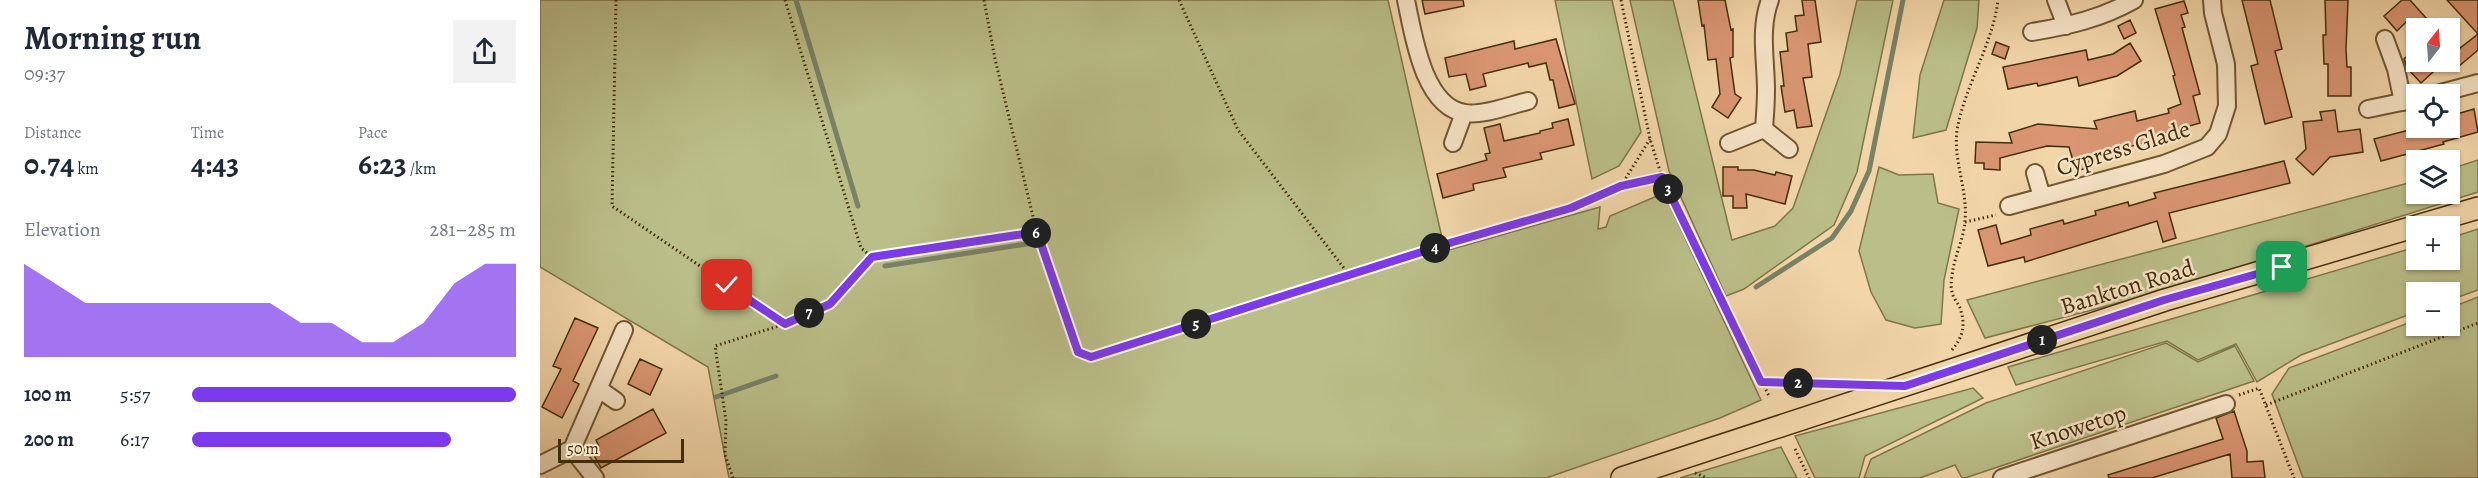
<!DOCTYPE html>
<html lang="en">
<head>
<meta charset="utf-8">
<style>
	body { margin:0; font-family:Alegreya,serif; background:#f2f2f3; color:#1f2937; height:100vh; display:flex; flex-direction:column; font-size:22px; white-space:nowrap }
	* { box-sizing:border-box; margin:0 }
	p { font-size:20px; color:#747a83 }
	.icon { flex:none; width:33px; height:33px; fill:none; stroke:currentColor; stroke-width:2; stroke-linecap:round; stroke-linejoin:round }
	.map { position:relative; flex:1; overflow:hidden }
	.panel { display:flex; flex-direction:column; background:#fff; width:540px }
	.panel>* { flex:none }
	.needle { width:39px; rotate:17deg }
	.fabs { position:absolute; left:1866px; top:18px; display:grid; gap:12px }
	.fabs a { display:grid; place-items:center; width:54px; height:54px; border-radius:0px; background:#fff; box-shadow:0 2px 4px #0004; font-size:30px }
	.scale { position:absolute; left:18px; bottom:15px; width:126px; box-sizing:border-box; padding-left:6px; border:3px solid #442d0a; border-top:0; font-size:16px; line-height:21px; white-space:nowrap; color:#442d0a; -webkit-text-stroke:4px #f7e4c7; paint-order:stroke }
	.pin { position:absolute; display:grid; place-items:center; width:51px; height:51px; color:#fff; margin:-26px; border-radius:12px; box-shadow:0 3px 9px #0006 }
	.km { position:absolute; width:30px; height:30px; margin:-15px; border-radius:50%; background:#222; color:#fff; font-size:16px; line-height:30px; text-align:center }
	.round { display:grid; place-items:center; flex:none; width:63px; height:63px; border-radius:0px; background:#f2f2f3 }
	.headline { display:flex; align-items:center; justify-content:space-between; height:102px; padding:0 24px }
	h1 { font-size:33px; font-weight:600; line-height:45px }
	.stats { display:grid; grid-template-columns:repeat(3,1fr); gap:9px; height:102px; padding:6px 24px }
	.stats div { display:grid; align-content:center }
	.stats b { font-size:30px; font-weight:600 }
	.stats small { font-size:16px; font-weight:400 }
	.stats p { font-size:16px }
	.chart { height:168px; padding:12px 24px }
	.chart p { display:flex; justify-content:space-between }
	.chart svg { width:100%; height:108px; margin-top:6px; fill:#7c3aed; opacity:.7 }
	ul { padding:0 24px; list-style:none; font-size:20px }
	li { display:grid; grid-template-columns:96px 72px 1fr; align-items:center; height:45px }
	li i { height:15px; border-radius:8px; background:#7c3aed }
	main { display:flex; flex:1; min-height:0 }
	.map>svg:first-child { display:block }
	.green { fill:#babe88; stroke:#7f7649; stroke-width:1.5 }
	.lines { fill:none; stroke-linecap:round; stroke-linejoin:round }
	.stream { stroke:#798265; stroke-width:5 }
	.building { fill:#da9672; stroke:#442d0a; stroke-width:1.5 }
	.minor-casing { stroke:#705732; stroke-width:20 }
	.major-casing { stroke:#442d0a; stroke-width:24 }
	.path { stroke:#442d0a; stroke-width:3; stroke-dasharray:1.5 3; stroke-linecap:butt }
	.minor { stroke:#f7e4c7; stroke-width:16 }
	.major { stroke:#f2d6a9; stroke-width:21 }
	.route-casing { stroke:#fff; stroke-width:12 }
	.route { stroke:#7c3aed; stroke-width:8 }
	.labels { text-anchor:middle; stroke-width:5; stroke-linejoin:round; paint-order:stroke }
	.street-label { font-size:24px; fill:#442d0a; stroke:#f7e4c7 }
</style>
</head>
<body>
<main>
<section class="panel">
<div class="headline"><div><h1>Morning run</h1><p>09:37</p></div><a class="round"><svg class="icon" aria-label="share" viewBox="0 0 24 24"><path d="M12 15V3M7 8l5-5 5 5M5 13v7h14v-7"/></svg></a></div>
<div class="stats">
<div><p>Distance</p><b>0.74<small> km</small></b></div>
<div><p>Time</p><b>4:43</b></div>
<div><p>Pace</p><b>6:23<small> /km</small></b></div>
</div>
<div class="chart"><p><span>Elevation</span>281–285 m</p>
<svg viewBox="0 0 160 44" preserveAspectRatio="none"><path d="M0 44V6L10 14L20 22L30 22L40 22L50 22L60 22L70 22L80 22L90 30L100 30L110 38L120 38L130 30L140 14L150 6L160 6V44z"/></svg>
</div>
<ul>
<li><b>100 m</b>5:57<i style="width:100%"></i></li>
<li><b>200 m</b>6:17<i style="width:80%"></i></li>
</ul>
</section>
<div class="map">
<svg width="1938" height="478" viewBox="0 0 1938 478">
	<rect width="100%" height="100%" fill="#f2d6a9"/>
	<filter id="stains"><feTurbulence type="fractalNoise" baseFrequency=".00333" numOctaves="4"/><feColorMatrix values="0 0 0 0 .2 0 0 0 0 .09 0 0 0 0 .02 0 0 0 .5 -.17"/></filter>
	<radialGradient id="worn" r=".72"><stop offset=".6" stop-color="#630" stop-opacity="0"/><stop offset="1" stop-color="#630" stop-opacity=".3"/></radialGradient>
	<path class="green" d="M0,0H848L905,251L1060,207L1058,229L1066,227L1070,216L1124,193L1221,400L1180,418L1006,478H189L168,367L0,267Z
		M1015,0H1072L1101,132L1079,166L1052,179Z
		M1090,0H1133L1192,240L1235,226L1253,208L1300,74L1317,0H1353L1317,172L1294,225L1204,289L1186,296L1129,171Z
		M1404,0H1439L1437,28L1406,130L1373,138L1380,75Z
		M1938,160V192L1624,291L1445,338L1427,300L1876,181V194H1910V169Z
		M1339,167L1359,175L1393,174L1398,203L1419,209L1404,280L1401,324L1375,328L1346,320L1331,292L1319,251Z
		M1938,229V290L1910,300V292H1876V312L1761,355L1717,382L1696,344L1658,360L1627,341L1476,385L1468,367L1876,247V260H1910V238Z
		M1938,297V478H1763L1732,394L1749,368L1876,320V326H1910V308Z
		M1626,343L1658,362L1695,346L1714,381L1425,478H1422L1415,465L1380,478H1324L1331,459L1446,403Z
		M1433,388L1443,398L1325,456L1319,478H1275L1255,436Z
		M1241,447L1257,478H1140Z"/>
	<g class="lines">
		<path class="stream" d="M256,0L318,206
			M345,266L493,243
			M1216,287L1292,238L1311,211L1329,171L1363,0
			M176,397L236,376"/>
	</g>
	<path class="building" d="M882,0H923L924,6L885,14Z
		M1158,0H1185L1191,30L1193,29V57L1190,58L1195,94L1201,98L1188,118L1172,107L1180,94L1176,59L1168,60L1164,25L1162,26Z
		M1262,0H1275L1281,42L1268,44L1272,77L1263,78L1272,126L1257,128L1254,110L1245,112L1241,86H1244L1240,52L1248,51L1246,33L1257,31L1255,16L1264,15Z
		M1702,0H1730L1742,49L1735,51L1752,117L1725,124L1711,66L1718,64Z
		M1785,0H1808L1806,49L1807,67H1811V96H1788V64H1784L1783,35H1786Z
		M1862,0H1870L1895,28H1875L1868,20L1857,31L1844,16Z
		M1907,0H1938V50L1918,67L1910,56L1938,34Z
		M1644,1L1648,13L1641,15L1645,27L1642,28L1660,94L1653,96L1660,123L1610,137L1611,141L1547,158L1550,167L1536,171L1529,147L1507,146L1460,158V170L1444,169V163H1435L1436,142L1472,143L1469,133L1498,124L1557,129L1554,121L1595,111L1597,121L1629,113L1628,109L1641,104L1633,76L1635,75L1615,9Z
		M1590,20L1596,33L1584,39L1578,26Z
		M1016,39L1035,104L1019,108L1013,80H1010L1006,63L989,67L988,63L943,74L946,86L930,90L926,74L909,77L905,58L974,41L975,49Z
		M1456,42L1469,47L1465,59L1452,54Z
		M1590,43L1601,61L1577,76L1539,86L1537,77L1498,86L1497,83L1468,89L1463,67L1546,50L1548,60L1573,54Z
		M1876,47V62H1904L1881,83L1867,68L1864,59Z
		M1934,109L1938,132L1903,142L1904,144L1841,161L1834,139L1877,128H1910V116Z
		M1795,110L1798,132L1820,129L1823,152L1790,157L1773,175L1756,159L1766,149L1763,122L1782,120L1780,112Z
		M1028,119L1034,145L1000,153L1002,159L963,168L966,177L933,184L934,190L903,198L897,174L947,160L945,154L950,153L944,128L960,124L964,141L1000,133V131L1013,128L1012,123Z
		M1744,161L1750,183L1629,213L1636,238L1623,242L1617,221L1485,262L1484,257L1448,266L1438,230L1456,225L1461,244L1491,235L1490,229L1523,220L1524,224L1556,215L1555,211L1588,202L1589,206L1616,198L1614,193Z
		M1183,167H1198V170H1214L1235,175L1236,172L1252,176L1245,204L1206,194L1207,208H1193V196H1183Z
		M35,318L58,328L33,381L39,384L22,418L2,407L21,369L13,366Z
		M100,359L122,369L110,395L88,384Z
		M113,409L126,433L61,468L51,450L59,446L56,440Z
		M1694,411L1707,451V462L1723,461L1725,478H1692L1690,454L1612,478H1569L1568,475L1683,439L1676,418Z"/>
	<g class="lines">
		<defs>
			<path id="minor" d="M866,0C873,33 883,107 925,113C942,116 971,105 988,101
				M1230,0C1219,29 1226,60 1226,90C1226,103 1225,116 1224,129L1249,149
				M1516,0L1526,26
				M1492,32C1529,26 1562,18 1594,0
				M1845,39L1856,69L1863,102
				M1897,94L1938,83
				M1828,109L1876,99
				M913,143L924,113
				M1189,143L1224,129
				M1495,173L1502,197
				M1469,206L1624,164L1667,147L1678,134L1687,106L1686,64L1673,13L1672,0
				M59,389L76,401
				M32,449L84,330
				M0,465L32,449L55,478
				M1462,478L1686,404"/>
			<path id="major" d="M1082,478L1625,300L1938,208"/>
		</defs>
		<use href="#minor" class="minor-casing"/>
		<use href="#major" class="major-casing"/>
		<path class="path" d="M76,0L72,206L245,324
			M245,0L321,248L332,257L497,233
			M444,0L455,59L497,233L538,352L551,357L913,242L1031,208L1081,186L1122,177
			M639,0L698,130L810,276
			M1081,0L1110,139L1122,177L1229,396
			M1081,186L1110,139
			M1425,222L1456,215
			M1412,350C1423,337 1426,325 1420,308C1418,303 1413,298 1412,292C1410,286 1412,276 1413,269C1416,253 1424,237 1425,221C1428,190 1413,161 1417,130C1425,85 1453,44 1458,0
			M1221,382L1307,384
			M1699,395L1719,388L1754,478
			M1726,405L1938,323
			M1255,449L1269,478
			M1155,473L1167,478
			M193,478L185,455L186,421L175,346L245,324L289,304L332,257"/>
		<use href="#minor" class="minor"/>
		<use href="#major" class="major"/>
	</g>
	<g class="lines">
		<defs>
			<path id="route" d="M187,285L245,324L290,304L332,257L497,232L538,352L551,357L913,242L1031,208L1081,186L1122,177L1221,382L1365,386L1624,300L1742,267"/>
		</defs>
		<use href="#route" class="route-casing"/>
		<use href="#route" class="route"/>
	</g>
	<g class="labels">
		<g class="street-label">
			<text transform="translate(1583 148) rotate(-17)" y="8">Cypress Glade</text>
			<text transform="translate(1587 287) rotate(-17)" y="8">Bankton Road</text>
			<text transform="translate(1538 427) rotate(-18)" y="8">Knowetop</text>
		</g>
	</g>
	<rect width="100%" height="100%" filter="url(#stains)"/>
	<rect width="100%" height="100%" fill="url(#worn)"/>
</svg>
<div class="fabs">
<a><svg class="needle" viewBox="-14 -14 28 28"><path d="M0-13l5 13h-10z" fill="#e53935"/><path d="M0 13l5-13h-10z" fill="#747a83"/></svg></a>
<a><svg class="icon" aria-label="locate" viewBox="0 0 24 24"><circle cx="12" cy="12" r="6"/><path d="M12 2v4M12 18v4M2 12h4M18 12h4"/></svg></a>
<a><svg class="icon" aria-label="layers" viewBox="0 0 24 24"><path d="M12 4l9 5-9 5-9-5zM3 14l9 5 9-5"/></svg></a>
<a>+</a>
<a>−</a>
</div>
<div class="scale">50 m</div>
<div class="pin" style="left:1742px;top:267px;background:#1e9e55"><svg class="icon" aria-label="arrive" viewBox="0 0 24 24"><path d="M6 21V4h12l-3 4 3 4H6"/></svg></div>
<div class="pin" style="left:187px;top:285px;background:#d93025"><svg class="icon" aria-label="check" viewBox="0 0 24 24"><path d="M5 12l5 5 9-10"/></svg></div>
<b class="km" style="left:1502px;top:340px">1</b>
<b class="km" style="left:1258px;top:383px">2</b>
<b class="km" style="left:1128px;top:189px">3</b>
<b class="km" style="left:895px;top:248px">4</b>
<b class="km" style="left:656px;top:324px">5</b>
<b class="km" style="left:496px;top:233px">6</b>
<b class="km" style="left:269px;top:313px">7</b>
</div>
</main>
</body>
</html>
